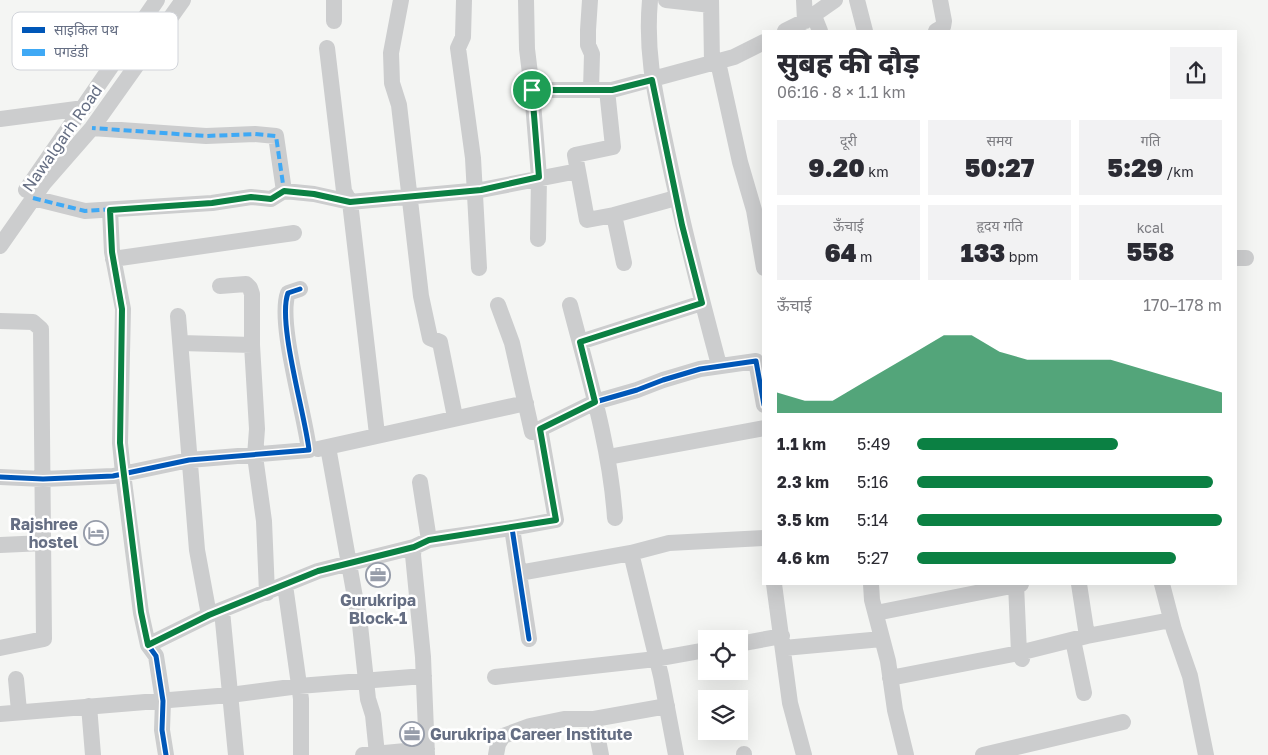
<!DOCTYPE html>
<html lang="hi">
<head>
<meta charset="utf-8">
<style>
	body { margin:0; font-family:"Golos Text","Noto Sans Devanagari",sans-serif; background:#f2f2f3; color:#2b2b33; height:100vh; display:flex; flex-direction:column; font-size:19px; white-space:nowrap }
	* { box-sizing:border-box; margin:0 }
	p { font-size:16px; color:#7c7c81 }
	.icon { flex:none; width:28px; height:28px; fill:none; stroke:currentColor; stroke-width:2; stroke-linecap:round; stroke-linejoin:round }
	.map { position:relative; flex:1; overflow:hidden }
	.drawer { position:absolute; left:762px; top:30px; width:475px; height:555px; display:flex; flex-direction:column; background:#fff; border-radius:0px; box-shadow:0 5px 20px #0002 }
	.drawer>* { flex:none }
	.controls { position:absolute; left:698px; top:630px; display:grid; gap:10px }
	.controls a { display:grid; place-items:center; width:50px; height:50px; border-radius:0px; background:#fff; box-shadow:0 5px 20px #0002; font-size:25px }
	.pin { position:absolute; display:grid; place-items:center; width:42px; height:42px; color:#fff; margin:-21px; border:2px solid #fff; border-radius:50%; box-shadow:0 1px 5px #0007 }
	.round { display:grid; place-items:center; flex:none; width:52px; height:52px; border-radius:0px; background:#f2f2f3 }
	.headline { display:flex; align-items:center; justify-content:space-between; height:85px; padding:0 15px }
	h1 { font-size:28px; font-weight:800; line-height:38px }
	.figures { display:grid; grid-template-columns:repeat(3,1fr); gap:8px; height:85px; padding:5px 15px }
	.figures div { display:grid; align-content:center; border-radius:0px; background:#f2f2f3; text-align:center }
	.figures b { font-size:25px; font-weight:800 }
	.figures small { font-size:14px; font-weight:400 }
	.figures p { font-size:14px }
	.chart { height:140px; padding:10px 15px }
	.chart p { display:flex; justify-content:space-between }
	.chart svg { width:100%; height:90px; margin-top:5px; fill:#0b8043; opacity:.7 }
	ul { padding:0 15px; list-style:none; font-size:16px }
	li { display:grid; grid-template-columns:80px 60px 1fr; align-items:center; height:38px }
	li i { height:12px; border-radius:6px; background:#0b8043 }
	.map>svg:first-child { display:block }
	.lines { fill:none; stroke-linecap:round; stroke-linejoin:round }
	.minor { stroke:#cccdce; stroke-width:16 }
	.quiet { stroke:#3fa9f5; stroke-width:4; stroke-dasharray:8 4; stroke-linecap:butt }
	.cycleway-casing { stroke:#fff; stroke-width:8 }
	.cycleway { stroke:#0057b8; stroke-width:5 }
	.route-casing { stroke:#fff; stroke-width:10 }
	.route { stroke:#0b8043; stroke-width:6 }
	.labels { text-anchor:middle; stroke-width:5; stroke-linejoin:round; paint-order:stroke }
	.street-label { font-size:16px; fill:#656e83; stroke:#fff }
	.poi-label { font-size:16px; font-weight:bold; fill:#656e83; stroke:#fff; text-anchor:end }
	.key { fill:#fff; stroke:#d1d4da; stroke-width:1 }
	.key-label { font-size:14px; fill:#656e83 }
</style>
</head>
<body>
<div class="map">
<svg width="1268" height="755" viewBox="0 0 1268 755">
	<rect width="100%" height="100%" fill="#f4f5f3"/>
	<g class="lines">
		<path class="minor" d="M401,0L391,53L392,83L399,105L421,296L430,338L440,342L455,417
			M464,0L463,37L458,48L473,158L479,268
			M526,0L527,49L532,90
			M590,0L588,30V45L592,54L591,90
			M650,0C645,55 656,98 667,151C682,223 700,294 719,365
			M666,0L711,5
			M711,0L712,63
			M804,0L805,21
			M857,0L865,31
			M814,16L820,31
			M334,21V0
			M785,31L805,21L835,0
			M936,31L943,27L944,21L940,0
			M56,36L118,39L134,50
			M327,48L344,191L350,202L377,434
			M718,62L740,162L754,210L764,268
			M0,119L84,108
			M578,171L587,220L614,215L624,263
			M26,190L157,0
			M284,191L314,194L350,202L481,190L578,171L575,155L613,147L607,90
			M33,198L85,211L212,203L251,197L271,199L284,191L276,136L255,134L206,136L92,128
			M110,210L112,252L123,309L120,443L123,473L141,613L148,645L156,656L163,701L162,730L166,755
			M614,215L676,198
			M538,239L539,177L532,90H612L734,57L764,42
			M0,246L44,183L92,128L183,0
			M1236,258H1246
			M113,259L294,233
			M220,286L246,284L250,288L252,294V345L257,429L255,456L264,521L267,593
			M498,305L512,343L532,432L540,429
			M570,305C588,375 610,445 615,518
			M178,316L197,550L209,615
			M0,321L33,322L41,329L44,639L0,648
			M580,342L702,303
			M181,343L252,345
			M328,447L360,625L368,699L373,715L377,754
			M318,449L526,403
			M608,457L764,428
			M0,477L43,479L113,476L189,460L309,450C305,414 277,322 288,293L300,289
			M420,482L429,540
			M0,545L44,543
			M631,553L661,676L676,755
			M519,573L631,553L669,543L764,538
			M774,584L790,703L804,755
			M871,584L872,600L888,661L895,710L906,755
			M1016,584L1019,653L1022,659
			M1162,584L1174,630L1190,676L1206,755
			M285,585L301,699V755
			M222,611L236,755
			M876,613L1021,584
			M1087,636L1171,620
			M529,639L512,528L556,520L540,429L595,402L637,390L663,380L700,369L756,361L764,405
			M1073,640L1084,693
			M739,644L782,636
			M148,645L209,615L318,571L414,547
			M784,648L882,639
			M495,677L656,659L706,650
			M890,678L1019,653L1087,636L1079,584
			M16,679L19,711
			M89,706L93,755
			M0,714L230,695L299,686L424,676
			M594,719L601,755
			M744,754V755
			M363,755L427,749
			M427,755L423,657L413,555L414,547L429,540L512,528
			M496,755L498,744L503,736L530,726L564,719H594L667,706
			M983,755L1123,722"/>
		<path class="quiet" d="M33,198L85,211L212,203L251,197L271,199L284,191L276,136L255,134L206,136L92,128"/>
		<defs>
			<path id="cycleway" d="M110,210L112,252L123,309L120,443L123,473L141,613L148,645L156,656L163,701L162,730L166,755
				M0,477L43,479L113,476L189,460L309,450C305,414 277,322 288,293L300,289
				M529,639L512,528L556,520L540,429L595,402L637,390L663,380L700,369L756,361L764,405"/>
		</defs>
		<use href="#cycleway" class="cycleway-casing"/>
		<use href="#cycleway" class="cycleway"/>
	</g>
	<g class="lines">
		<defs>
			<path id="route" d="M652,80L682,225L702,303L580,342L595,402L540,429L556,520L429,540L414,547L318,571L209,615L148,645L141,612L120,443L122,309L112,252L110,210L212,203L251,197L271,199L284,191L314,194L350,202L481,190L539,177L532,90H612Z"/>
		</defs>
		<use href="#route" class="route-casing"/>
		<use href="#route" class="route"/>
	</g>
	<defs>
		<symbol id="hotel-ring" viewBox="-11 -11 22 22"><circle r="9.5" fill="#fff" stroke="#979daa" stroke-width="1.5"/><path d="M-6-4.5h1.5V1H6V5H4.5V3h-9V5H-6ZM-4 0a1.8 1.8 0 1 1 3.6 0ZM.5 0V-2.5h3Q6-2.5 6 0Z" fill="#979daa"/></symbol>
		<symbol id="office-ring" viewBox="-11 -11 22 22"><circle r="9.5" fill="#fff" stroke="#979daa" stroke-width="1.5"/><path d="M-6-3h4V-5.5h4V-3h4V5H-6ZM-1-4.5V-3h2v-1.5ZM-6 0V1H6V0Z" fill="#979daa"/></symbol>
	</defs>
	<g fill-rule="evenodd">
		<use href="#hotel-ring" x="82" y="519" width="28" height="28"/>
		<use href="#office-ring" x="364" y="561" width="28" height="28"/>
		<use href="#office-ring" x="398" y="720" width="28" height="28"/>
	</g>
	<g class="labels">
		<g class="street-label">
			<text transform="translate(62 138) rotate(-55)" y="6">Nawalgarh Road</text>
		</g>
		<g class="poi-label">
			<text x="78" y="530">Rajshree<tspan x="78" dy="18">hostel</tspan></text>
			<text x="378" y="606" text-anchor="middle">Gurukripa<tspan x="378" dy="18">Block-1</tspan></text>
			<text x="430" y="740" text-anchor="start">Gurukripa Career Institute</text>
		</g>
	</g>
	<rect x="12" y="12" width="166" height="58" rx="8" class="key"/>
	<rect x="22" y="27" width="23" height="6" fill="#0057b8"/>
	<rect x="22" y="49" width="23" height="7" fill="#3fa9f5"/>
	<g class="key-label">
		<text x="54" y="35">साइकिल पथ</text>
		<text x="54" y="57">पगडंडी</text>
	</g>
</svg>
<div class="controls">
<a><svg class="icon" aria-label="locate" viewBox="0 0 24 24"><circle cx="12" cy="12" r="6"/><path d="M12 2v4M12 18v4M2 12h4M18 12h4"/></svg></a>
<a><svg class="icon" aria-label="layers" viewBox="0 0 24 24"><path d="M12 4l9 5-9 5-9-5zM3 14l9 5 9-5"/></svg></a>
</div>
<div class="pin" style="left:532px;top:90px;background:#1e9e55"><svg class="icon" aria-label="arrive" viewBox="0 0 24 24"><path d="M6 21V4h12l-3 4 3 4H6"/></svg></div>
<section class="drawer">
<div class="headline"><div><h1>सुबह की दौड़</h1><p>06:16 · 8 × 1.1 km</p></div><a class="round"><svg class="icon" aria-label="share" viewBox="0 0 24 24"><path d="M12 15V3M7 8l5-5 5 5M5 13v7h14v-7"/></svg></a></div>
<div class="figures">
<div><p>दूरी</p><b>9.20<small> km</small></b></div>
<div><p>समय</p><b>50:27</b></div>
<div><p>गति</p><b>5:29<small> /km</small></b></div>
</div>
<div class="figures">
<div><p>ऊँचाई</p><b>64<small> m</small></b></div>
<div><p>हृदय गति</p><b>133<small> bpm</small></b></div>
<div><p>kcal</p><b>558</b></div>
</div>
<div class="chart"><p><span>ऊँचाई</span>170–178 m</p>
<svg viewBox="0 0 160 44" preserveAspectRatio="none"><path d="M0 44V34L10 38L20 38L30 30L40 22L50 14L60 6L70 6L80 14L90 18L100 18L110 18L120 18L130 22L140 26L150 30L160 34V44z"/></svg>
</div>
<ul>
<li><b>1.1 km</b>5:49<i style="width:66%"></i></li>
<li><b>2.3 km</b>5:16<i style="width:97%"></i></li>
<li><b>3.5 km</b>5:14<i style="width:100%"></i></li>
<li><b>4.6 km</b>5:27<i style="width:85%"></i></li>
</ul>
</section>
</div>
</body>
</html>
